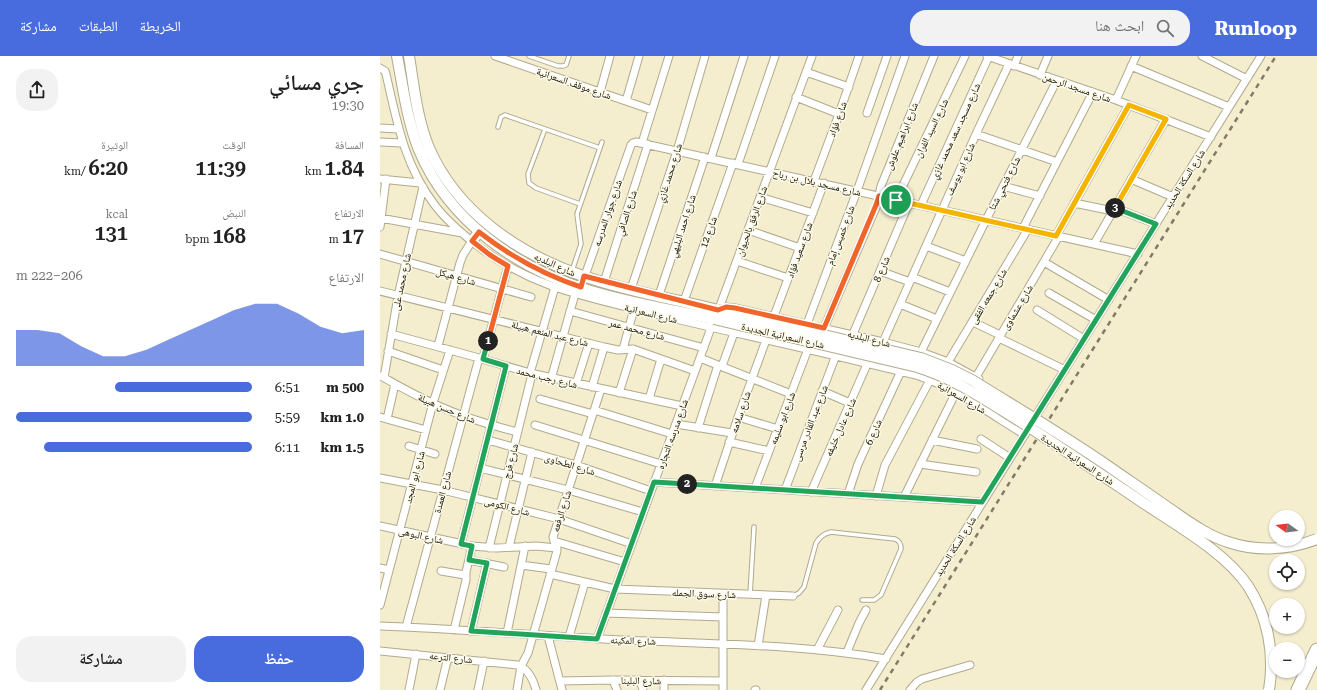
<!DOCTYPE html>
<html lang="ar">
<head>
<meta charset="utf-8">
<style>
	body { margin:0; font-family:"Roboto Serif","Noto Naskh Arabic",serif; background:#f2f2f2; color:#222; direction:rtl; height:100vh; display:flex; flex-direction:column; font-size:15px; white-space:nowrap }
	* { box-sizing:border-box; margin:0 }
	p { font-size:13px; color:#767676 }
	.icon { flex:none; width:22px; height:22px; fill:none; stroke:currentColor; stroke-width:2; stroke-linecap:round; stroke-linejoin:round }
	.map { position:relative; flex:1; overflow:hidden; direction:ltr }
	.side { display:flex; flex-direction:column; background:#fff; width:380px }
	.side>* { flex:none }
	.needle { width:26px; rotate:285deg }
	.buttons { position:absolute; left:889px; top:454px; display:grid; gap:8px }
	.buttons a { display:grid; place-items:center; width:36px; height:36px; border-radius:50%; background:#fff; box-shadow:0 1px 3px #0004; font-size:20px }
	.pin { position:absolute; display:grid; place-items:center; width:34px; height:34px; color:#fff; margin:-17px; border:2px solid #fff; border-radius:50%; box-shadow:0 1px 4px #0007 }
	.km { position:absolute; width:20px; height:20px; margin:-10px; border-radius:50%; background:#222; color:#fff; font-size:11px; line-height:20px; text-align:center }
	.round { display:grid; place-items:center; flex:none; width:42px; height:42px; border-radius:16px; background:#f2f2f2 }
	.summary { display:flex; align-items:center; justify-content:space-between; height:68px; padding:0 16px }
	h1 { font-size:22px; font-weight:600; line-height:30px }
	.figures { display:grid; grid-template-columns:repeat(3,1fr); gap:6px; height:68px; padding:4px 16px }
	.figures div { display:grid; align-content:center }
	.figures b { font-size:20px; font-weight:600 }
	.figures small { font-size:11px; font-weight:400 }
	.figures p { font-size:11px }
	.chart { height:112px; padding:8px 16px }
	.chart p { display:flex; justify-content:space-between }
	.chart svg { width:100%; height:72px; margin-top:4px; fill:#486bde; opacity:.7 }
	.cta { display:flex; gap:8px; margin-top:auto; padding:8px 16px }
	.cta a { flex:1; height:46px; border-radius:16px; background:#486bde; color:#fff; font-size:16px; font-weight:600; line-height:46px; text-align:center }
	.cta a+a { background:#f2f2f2; color:#222 }
	ul { padding:0 16px; list-style:none; font-size:13px }
	li { display:grid; grid-template-columns:64px 48px 1fr; align-items:center; height:30px }
	li i { height:10px; border-radius:5px; background:#486bde }
	header { display:flex; align-items:center; gap:24px; box-sizing:border-box; height:56px; padding:0 20px; background:#486bde; color:#fff }
	header strong { font-size:19px }
	nav { display:flex; gap:22px; margin-inline-start:auto; font-size:14px }
	.search { width:280px; height:36px; background:#f2f2f2; display:flex; align-items:center; gap:10px; box-sizing:border-box; padding:0 14px; border-radius:16px; color:#767676; font-size:15px }
	main { display:flex; flex:1; min-height:0 }
	.map>svg:first-child { display:block }
	.lines { fill:none; stroke-linecap:round; stroke-linejoin:round }
	.lane-casing { stroke:#b0aa8d; stroke-width:5.5 }
	.street-casing { stroke:#b0aa8d; stroke-width:9 }
	.secondary-casing { stroke:#b0aa8d; stroke-width:12 }
	.highway-casing { stroke:#b0aa8d; stroke-width:15 }
	.lane { stroke:#fff; stroke-width:3.5 }
	.street { stroke:#fff; stroke-width:7 }
	.secondary { stroke:#fff; stroke-width:10 }
	.highway { stroke:#fff; stroke-width:13 }
	.rail { stroke:#817c68; stroke-width:2.5; stroke-dasharray:5 5; stroke-linecap:butt }
	.secondary-bridge-casing { stroke:#b0aa8d; stroke-width:12; stroke-linecap:butt }
	.secondary-bridge { stroke:#fff; stroke-width:10 }
	.split-1-casing { stroke:#fff; stroke-width:8 }
	.split-2-casing { stroke:#fff; stroke-width:8 }
	.split-3-casing { stroke:#fff; stroke-width:8 }
	.split-4-casing { stroke:#fff; stroke-width:8 }
	.split-1 { stroke:#f0652b; stroke-width:5 }
	.split-2 { stroke:#22a559; stroke-width:5 }
	.split-3 { stroke:#22a559; stroke-width:5 }
	.split-4 { stroke:#f5b400; stroke-width:5 }
	.labels { text-anchor:middle; stroke-width:3; stroke-linejoin:round; paint-order:stroke }
	.street-label { font-size:10px; fill:#110f05; stroke:#fefae8 }
</style>
</head>
<body>
<header>
<strong>Runloop</strong>
<div class="search"><svg class="icon" aria-label="search" viewBox="0 0 24 24"><circle cx="10" cy="10" r="6"/><path d="M15 15l6 6"/></svg>ابحث هنا</div>
<nav><a>الخريطة</a><a>الطبقات</a><a>مشاركة</a></nav>
</header>
<main>
<div class="map">
<svg width="937" height="634" viewBox="0 0 937 634">
	<rect width="100%" height="100%" fill="#f4edce"/>
	<g class="lines">
		<defs>
			<path id="lane" d="M149,0L178,10H183L186,9L189,0
				M118,71L121,61L125,59L220,92
				M165,73L148,118L149,127L156,132L200,148
				M192,215L201,188L197,158L222,86
				M370,539L374,471
				M413,540L419,537L424,531L436,487C440,481 443,478 451,476L515,483C520,485 521,488 521,493L501,539L494,544H482"/>
			<path id="street" d="M115,0L272,54
				M607,0L736,44L831,81
				M822,0L867,23
				M634,10L638,0
				M751,10L849,51
				M0,12L5,15L6,18C17,66 24,108 54,148C65,163 79,175 94,187C145,227 193,238 255,253C294,263 334,272 374,281C428,293 482,306 536,319C575,332 609,357 645,379
				M426,16L469,31
				M660,19L668,0
				M220,36L230,0
				M416,41L459,58
				M736,44L756,0
				M246,45L259,0
				M487,57L507,0
				M0,72L18,73
				M596,78L677,106
				M0,86L22,87
				M262,87L289,0
				M331,102L364,0
				M358,108L395,0
				M0,123L40,127
				M751,123L793,141
				M434,125L459,58L479,0
				M623,130L660,140
				M380,141L433,157
				M516,144L585,0
				M694,147L733,155
				M541,149L609,0
				M735,152L776,168
				M0,162L82,177
				M0,171L6,123
				M643,172L713,36
				M368,174L420,192
				M676,180L749,49
				M714,188L786,63
				M546,190L586,205
				M0,198L151,241
				M357,205L408,222
				M664,206L729,244
				M500,215L530,226
				M532,221L570,236
				M224,226L268,88
				M201,231L251,89L253,87L256,86L758,198
				M251,233L297,95L325,0
				M0,235L224,291L238,294L253,293L315,315
				M669,237L716,264
				M279,239L325,101
				M304,245L353,107
				M520,248L557,263
				M339,253L346,251L355,252L503,286L541,296L568,306L599,323
				M657,254L704,283
				M190,255L324,292
				M337,258L432,0
				M394,260L444,127
				M593,266L620,279
				M427,268L477,135L525,0
				M444,272L497,149L501,130L554,0
				M11,278L99,302L150,317L302,350
				M473,278L529,147
				M619,282L685,314
				M503,286L596,78L629,8
				M58,290L80,207L83,199L92,185
				M243,293L254,253
				M8,295L63,314
				M541,296L606,164L677,24
				M320,302L411,338
				M103,303L128,210
				M568,306L648,173
				M342,310L354,277
				M150,317L175,231
				M1,320C27,335 53,349 81,359C100,366 118,371 137,376
				M596,321L679,180
				M4,322L18,240L43,131
				M171,323L195,238
				M196,328L209,287
				M212,331L224,291
				M442,335L470,347
				M239,337L253,293
				M160,343L213,358
				M269,343L281,303
				M214,354L292,378
				M0,361L46,374
				M358,361L398,373
				M7,363L15,328
				M652,366L881,0
				M296,368L352,377
				M155,369L281,408
				M318,372L338,309
				M601,383L630,402
				M108,384L196,409L271,435
				M552,384L597,393
				M349,386L389,395
				M29,390L55,398
				M540,408L596,416
				M100,412L188,434L263,456
				M0,422L63,434L179,463L252,488
				M274,426L602,446
				M335,430L358,361L386,284
				M375,432L428,293
				M405,434L456,299
				M431,436L488,306
				M468,438L478,408L521,315
				M496,440L505,409L550,324
				M524,441L576,336
				M0,470L92,490L117,492L156,490L177,492
				M174,485L245,506
				M81,488L126,310
				M129,491L152,396
				M109,492L152,318
				M89,504L124,511
				M141,509L171,513
				M0,512L9,514
				M61,515L85,519
				M170,518L235,533L413,540
				M343,538V634
				M0,549L53,347L70,294
				M226,557L343,561
				M0,570C81,573 162,580 242,584C330,588 419,588 506,603
				M26,571L99,302
				M74,574L86,524V516L92,490
				M91,575L107,507
				M127,577L145,490
				M168,580L182,634
				M189,581L205,526
				M217,583L332,269
				M378,590L386,539
				M437,594L458,554
				M0,595L137,609C148,612 153,623 156,634
				M467,596L479,567L486,554
				M233,624L237,634
				M260,624L263,634
				M180,625L233,624L343,625
				M29,634L36,598
				M60,634L68,601
				M98,634L104,605
				M137,634L141,610L148,597L177,495L173,481L221,333
				M284,634V624
				M375,634H376
				M486,634L647,375
				M530,634L537,626L542,623L590,609"/>
			<path id="secondary" d="M17,0C23,31 27,64 39,94C69,166 138,213 211,235C251,247 293,254 334,263
				M29,0C34,31 37,63 49,92C77,156 138,198 203,220C246,235 294,243 338,254
				M92,185L99,176"/>
			<path id="highway" d="M918,634L937,594"/>
		</defs>
		<use href="#lane" class="lane-casing"/>
		<use href="#street" class="street-casing"/>
		<use href="#secondary" class="secondary-casing"/>
		<use href="#highway" class="highway-casing"/>
		<use href="#lane" class="lane"/>
		<use href="#street" class="street"/>
		<use href="#secondary" class="secondary"/>
		<use href="#highway" class="highway"/>
		<path class="rail" d="M500,634L896,0"/>
		<defs>
			<path id="secondary-bridge" d="M338,254L541,302L572,314L592,324C637,352 683,379 728,410C748,424 769,438 790,453C808,465 826,479 848,486C877,496 909,494 937,483
				M334,263L537,311C576,323 607,345 641,366C682,392 722,419 762,446C796,469 845,496 868,530C888,561 895,598 889,634"/>
		</defs>
		<use href="#secondary-bridge" class="secondary-bridge-casing"/>
		<use href="#secondary-bridge" class="secondary-bridge"/>
	</g>
	<g class="lines">
		<defs>
			<path id="split-1" d="M108,285L128,210L110,199L92,185L99,176C130,200 164,219 201,231L204,220L338,254L346,251L355,252L444,272L496,149L499,140L516,144"/>
			<path id="split-2" d="M108,285L103,303L126,310L81,488L92,490L89,504L107,507L91,575L217,583L274,426L307,428"/>
			<path id="split-3" d="M307,428L602,446L776,168L735,152"/>
			<path id="split-4" d="M516,144L676,180L749,49L786,63L735,152"/>
		</defs>
		<use href="#split-1" class="split-1-casing"/>
		<use href="#split-2" class="split-2-casing"/>
		<use href="#split-3" class="split-3-casing"/>
		<use href="#split-4" class="split-4-casing"/>
		<use href="#split-1" class="split-1"/>
		<use href="#split-2" class="split-2"/>
		<use href="#split-3" class="split-3"/>
		<use href="#split-4" class="split-4"/>
	</g>
	<g class="labels">
		<g class="street-label">
			<text transform="translate(194 27) rotate(19)" y="4">شارع موقف السعرانية</text>
			<text transform="translate(697 31) rotate(19)" y="4">شارع مسجد الرحمن</text>
			<text transform="translate(457 63) rotate(-70)" y="4">شارع فؤاد</text>
			<text transform="translate(551 72) rotate(-64)" y="4">شارع السيد الفران</text>
			<text transform="translate(575 75) rotate(-65)" y="4">شارع مسجد سعد محمد غازي</text>
			<text transform="translate(521 80) rotate(-68)" y="4">شارع ابراهيم علوش</text>
			<text transform="translate(580 113) rotate(-66)" y="4">شارع ابو يوسف</text>
			<text transform="translate(289 117) rotate(-72)" y="4">شارع محمد غازي</text>
			<text transform="translate(804 123) rotate(-58)" y="4">شارع السكة الحديد</text>
			<text transform="translate(437 126) rotate(13)" y="4">شارع مسجد بلال بن رباح</text>
			<text transform="translate(624 127) rotate(-63)" y="4">شارع فتحي شتا</text>
			<text transform="translate(227 157) rotate(-71)" y="4">شارع جوار المدرسه</text>
			<text transform="translate(246 157) rotate(-72)" y="4">شارع الصافي</text>
			<text transform="translate(371 165) rotate(-70)" y="4">شارع الرفق بالحيوان</text>
			<text transform="translate(302 170) rotate(-72)" y="4">شارع احمد البليهي</text>
			<text transform="translate(328 176) rotate(-70)" y="4">شارع 12</text>
			<text transform="translate(460 179) rotate(-69)" y="4">شارع خميس إمام</text>
			<text transform="translate(419 194) rotate(-70)" y="4">شارع سعيد فؤاد</text>
			<text transform="translate(175 208) rotate(24)" y="4">شارع البلديه</text>
			<text transform="translate(501 213) rotate(-67)" y="4">شارع 8</text>
			<text transform="translate(76 220) rotate(16)" y="4">شارع هيكل</text>
			<text transform="translate(21 226) rotate(-78)" y="4">شارع محمد على</text>
			<text transform="translate(608 240) rotate(-59)" y="4">شارع جمعه الفقى</text>
			<text transform="translate(637 251) rotate(-59)" y="4">شارع عشماوى</text>
			<text transform="translate(271 257) rotate(14)" y="4">شارع السعرانية</text>
			<text transform="translate(257 273) rotate(15)" y="4">شارع محمد عمر</text>
			<text transform="translate(170 277) rotate(14)" y="4">شارع عبد المنعم هبيلة</text>
			<text transform="translate(403 279) rotate(13)" y="4">شارع السعرانية الجديدة</text>
			<text transform="translate(489 282) rotate(14)" y="4">شارع البلديه</text>
			<text transform="translate(167 321) rotate(14)" y="4">شارع رجب محمد</text>
			<text transform="translate(582 341) rotate(30)" y="4">شارع السعرانية</text>
			<text transform="translate(67 352) rotate(23)" y="4">شارع حسن هبيلة</text>
			<text transform="translate(360 356) rotate(-71)" y="4">شارع سلامه</text>
			<text transform="translate(402 362) rotate(-69)" y="4">شارع ابو سليمه</text>
			<text transform="translate(430 367) rotate(-69)" y="4">شارع عبد القادر مرسى</text>
			<text transform="translate(460 371) rotate(-66)" y="4">شارع عادل خليفه</text>
			<text transform="translate(493 376) rotate(-66)" y="4">شارع 6</text>
			<text transform="translate(292 378) rotate(-70)" y="4">شارع مدرسه التجاره</text>
			<text transform="translate(698 403) rotate(33)" y="4">شارع السعرانية الجديدة</text>
			<text transform="translate(130 405) rotate(-75)" y="4">شارع فرج</text>
			<text transform="translate(190 408) rotate(17)" y="4">شارع الطحاوى</text>
			<text transform="translate(34 421) rotate(-75)" y="4">شارع ابو المجد</text>
			<text transform="translate(62 436) rotate(-75)" y="4">شارع العمدة</text>
			<text transform="translate(127 450) rotate(15)" y="4">شارع الكومى</text>
			<text transform="translate(181 455) rotate(-72)" y="4">شارع الرفعه</text>
			<text transform="translate(41 479) rotate(13)" y="4">شارع البوهى</text>
			<text transform="translate(575 490) rotate(-58)" y="4">شارع السكة الحديد</text>
			<text transform="translate(324 537) rotate(2)" y="4">شارع سوق الجمله</text>
			<text transform="translate(253 584) rotate(2)" y="4">شارع المكينه</text>
			<text transform="translate(71 601) rotate(6)" y="4">شارع الترعه</text>
			<text transform="translate(261 624) rotate(1)" y="4">شارع البلينا</text>
		</g>
	</g>
</svg>
<div class="buttons">
<a><svg class="needle" viewBox="-14 -14 28 28"><path d="M0-13l5 13h-10z" fill="#e53935"/><path d="M0 13l5-13h-10z" fill="#767676"/></svg></a>
<a><svg class="icon" aria-label="locate" viewBox="0 0 24 24"><circle cx="12" cy="12" r="6"/><path d="M12 2v4M12 18v4M2 12h4M18 12h4"/></svg></a>
<a>+</a>
<a>−</a>
</div>
<div class="pin" style="left:516px;top:144px;background:#1e9e55"><svg class="icon" aria-label="arrive" viewBox="0 0 24 24"><path d="M6 21V4h12l-3 4 3 4H6"/></svg></div>
<b class="km" style="left:108px;top:285px">1</b>
<b class="km" style="left:307px;top:428px">2</b>
<b class="km" style="left:735px;top:152px">3</b>
</div>
<section class="side">
<div class="summary"><div><h1>جري مسائي</h1><p>19:30</p></div><a class="round"><svg class="icon" aria-label="share" viewBox="0 0 24 24"><path d="M12 15V3M7 8l5-5 5 5M5 13v7h14v-7"/></svg></a></div>
<div class="figures">
<div><p>المسافة</p><b>1.84<small> km</small></b></div>
<div><p>الوقت</p><b>11:39</b></div>
<div><p>الوتيرة</p><b>6:20<small> /km</small></b></div>
</div>
<div class="figures">
<div><p>الارتفاع</p><b>17<small> m</small></b></div>
<div><p>النبض</p><b>168<small> bpm</small></b></div>
<div><p>kcal</p><b>131</b></div>
</div>
<div class="chart"><p><span>الارتفاع</span>206–222 m</p>
<svg viewBox="0 0 160 44" preserveAspectRatio="none"><path d="M0 44V22L10 22L20 24L30 32L40 38L50 38L60 34L70 28L80 22L90 16L100 10L110 6L120 6L130 12L140 20L150 24L160 22V44z"/></svg>
</div>
<ul>
<li><b>500 m</b>6:51<i style="width:58%"></i></li>
<li><b>1.0 km</b>5:59<i style="width:100%"></i></li>
<li><b>1.5 km</b>6:11<i style="width:88%"></i></li>
</ul>
<div class="cta"><a>حفظ</a><a>مشاركة</a></div>
</section>
</main>
</body>
</html>
